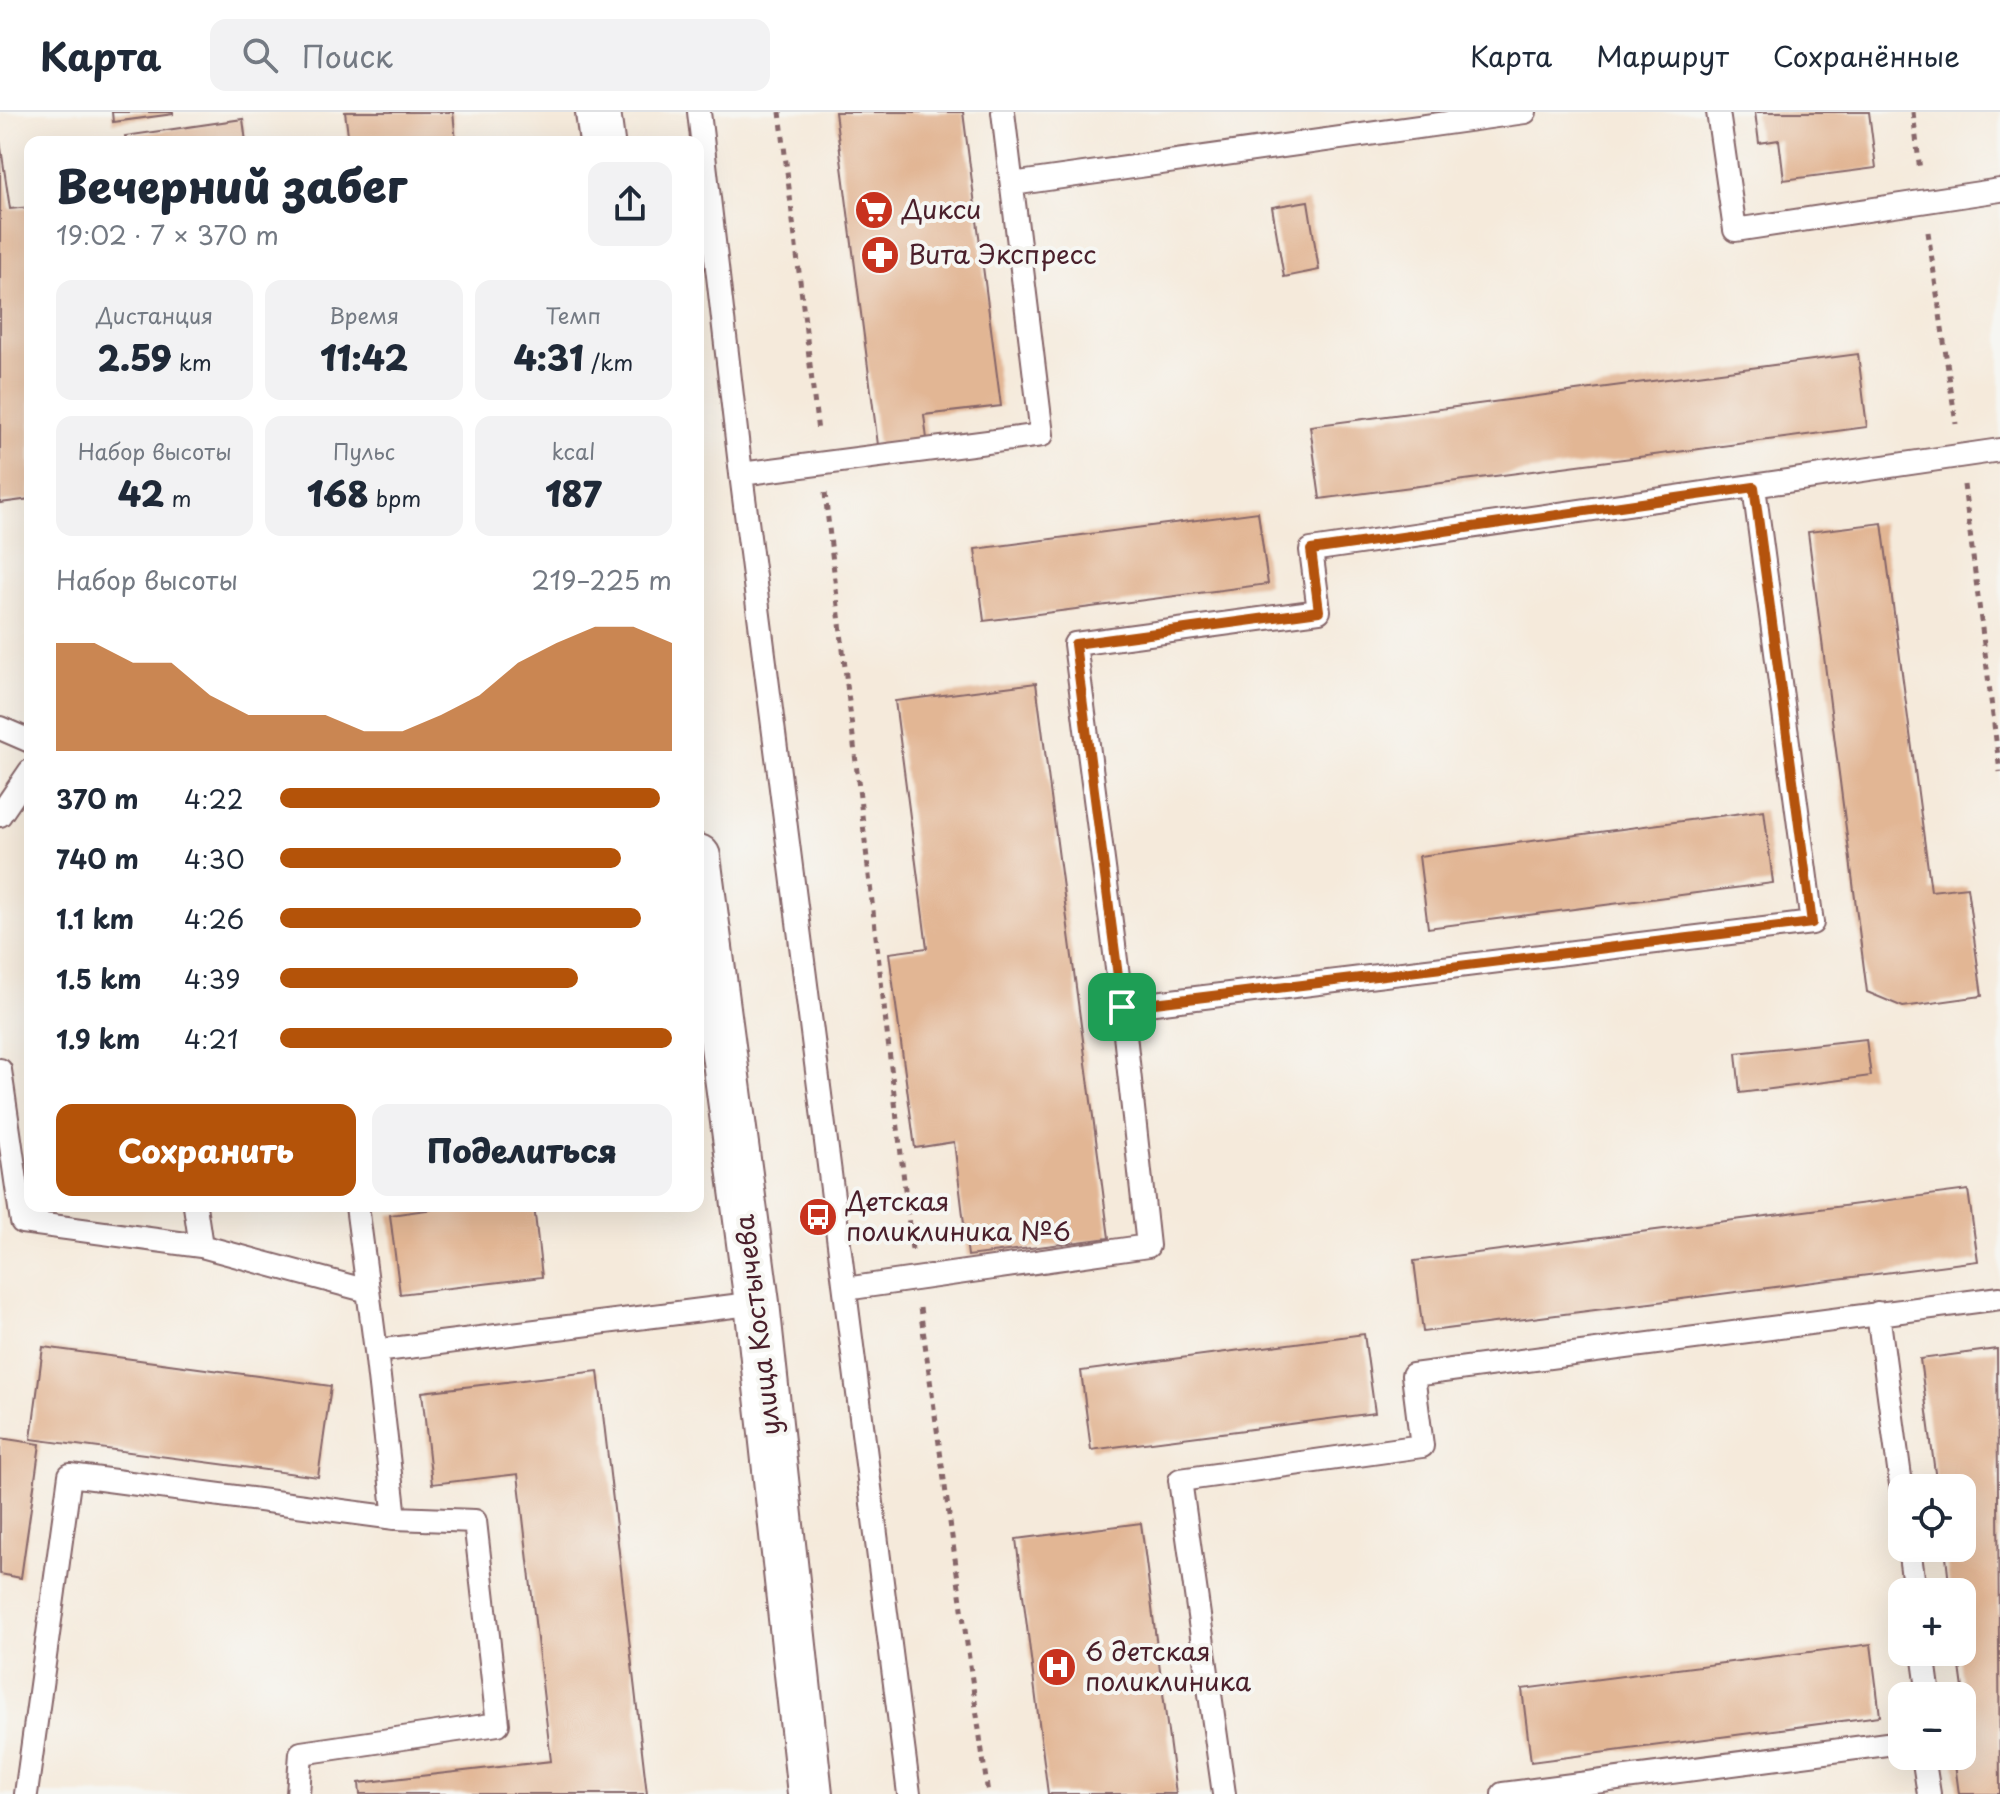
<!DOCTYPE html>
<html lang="ru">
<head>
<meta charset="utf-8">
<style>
	body { margin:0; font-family:"Playpen Sans",sans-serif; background:#f2f2f3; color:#1f2937; height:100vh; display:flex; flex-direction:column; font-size:30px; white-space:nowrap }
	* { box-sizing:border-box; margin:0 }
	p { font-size:26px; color:#747a83 }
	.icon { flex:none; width:44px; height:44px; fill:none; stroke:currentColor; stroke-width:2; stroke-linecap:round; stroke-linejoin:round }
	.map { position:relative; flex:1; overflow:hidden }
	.details { position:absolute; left:24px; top:24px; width:680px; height:1076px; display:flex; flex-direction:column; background:#fff; border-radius:16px; box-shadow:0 8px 32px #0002 }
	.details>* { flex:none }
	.controls { position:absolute; left:1888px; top:1362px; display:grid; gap:16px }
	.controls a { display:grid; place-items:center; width:88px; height:88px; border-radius:16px; background:#fff; box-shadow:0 8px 32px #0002; font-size:40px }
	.pin { position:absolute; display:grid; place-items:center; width:68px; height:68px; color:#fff; margin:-34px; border-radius:16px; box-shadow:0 4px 12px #0006 }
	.round { display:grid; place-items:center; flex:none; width:84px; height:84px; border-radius:16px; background:#f2f2f3 }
	.overview { display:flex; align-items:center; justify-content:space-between; height:136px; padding:0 32px }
	h1 { font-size:44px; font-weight:800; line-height:60px }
	.figures { display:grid; grid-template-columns:repeat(3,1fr); gap:12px; height:136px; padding:8px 32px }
	.figures div { display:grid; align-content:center; border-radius:16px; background:#f2f2f3; text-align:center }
	.figures b { font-size:34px; font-weight:800 }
	.figures small { font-size:22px; font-weight:400 }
	.figures p { font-size:22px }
	.chart { height:224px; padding:16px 32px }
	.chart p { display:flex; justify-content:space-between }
	.chart svg { width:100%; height:144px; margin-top:8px; fill:#b45309; opacity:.7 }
	.cta { display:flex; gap:16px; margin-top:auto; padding:16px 32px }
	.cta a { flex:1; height:92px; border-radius:16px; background:#b45309; color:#fff; font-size:32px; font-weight:800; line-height:92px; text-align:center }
	.cta a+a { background:#f2f2f3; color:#1f2937 }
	ul { padding:0 32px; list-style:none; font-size:26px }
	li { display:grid; grid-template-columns:128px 96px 1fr; align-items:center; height:60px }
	li i { height:20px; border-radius:10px; background:#b45309 }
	header { display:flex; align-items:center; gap:48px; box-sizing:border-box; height:112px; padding:0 40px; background:#fff; border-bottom:2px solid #e0e1e3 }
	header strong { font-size:38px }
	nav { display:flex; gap:44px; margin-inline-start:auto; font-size:28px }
	.search { width:560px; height:72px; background:#f2f2f3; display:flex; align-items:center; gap:20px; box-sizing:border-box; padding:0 28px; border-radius:16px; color:#747a83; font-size:30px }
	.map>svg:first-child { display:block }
	.building { fill:#e2b694 }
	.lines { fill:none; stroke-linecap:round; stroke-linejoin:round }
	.service-casing { stroke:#866669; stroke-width:26 }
	.minor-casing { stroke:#866669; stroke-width:48 }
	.path { stroke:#866669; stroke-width:5; stroke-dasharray:6 6; stroke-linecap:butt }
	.service { stroke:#fff; stroke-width:22 }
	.minor { stroke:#fff; stroke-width:44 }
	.route-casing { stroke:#fff; stroke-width:16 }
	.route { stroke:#b45309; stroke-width:10 }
	.labels { text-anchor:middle; stroke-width:8; stroke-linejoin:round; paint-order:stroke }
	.poi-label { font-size:26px; fill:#4a1f2b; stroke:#f6f6f2; text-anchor:start }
	.street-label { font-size:26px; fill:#4a1f2b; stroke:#f6f6f2 }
</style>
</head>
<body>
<header>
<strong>Карта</strong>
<div class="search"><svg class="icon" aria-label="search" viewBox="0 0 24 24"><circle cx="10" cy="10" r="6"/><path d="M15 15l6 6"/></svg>Поиск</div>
<nav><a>Карта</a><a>Маршрут</a><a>Сохранённые</a></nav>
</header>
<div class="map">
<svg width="2000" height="1682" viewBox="0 0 2000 1682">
	<rect width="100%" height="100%" fill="#f6f6f2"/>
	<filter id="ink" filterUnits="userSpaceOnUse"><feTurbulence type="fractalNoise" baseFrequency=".0125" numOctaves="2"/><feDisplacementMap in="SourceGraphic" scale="16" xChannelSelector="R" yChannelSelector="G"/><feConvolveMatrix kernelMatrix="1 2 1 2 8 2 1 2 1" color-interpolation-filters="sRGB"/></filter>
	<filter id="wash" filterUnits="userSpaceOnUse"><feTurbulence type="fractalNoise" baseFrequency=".006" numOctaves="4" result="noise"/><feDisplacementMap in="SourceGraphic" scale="32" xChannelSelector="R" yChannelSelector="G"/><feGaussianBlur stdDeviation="1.8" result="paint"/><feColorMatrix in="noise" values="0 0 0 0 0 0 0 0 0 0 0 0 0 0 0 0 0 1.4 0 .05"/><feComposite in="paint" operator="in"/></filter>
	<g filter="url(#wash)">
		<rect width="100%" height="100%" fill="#f5eadb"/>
		<g id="blocks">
			<path class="building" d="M112,0H173V2L113,10Z
				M345,0H453L456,30H349Z
				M835,0H963L1001,294L924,303L927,327L878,333Z
				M1755,0H1869L1876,56L1784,68L1779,28L1759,31Z
				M243,7L246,30H126L125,24Z
				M0,29L10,97L30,95V387L0,391Z
				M1308,89L1319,158L1284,165L1272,95Z
				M1858,242L1867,315L1320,387L1310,314Z
				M1258,400L1268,472L984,509L975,437Z
				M1882,411L1931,779L1967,775L1982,884L1903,895L1867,880L1808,420Z
				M1036,571L1109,1126L968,1144L954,1030L915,1036L889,841L927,836L895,589Z
				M1764,698L1773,771L1428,816L1419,744Z
				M1866,927L1871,964L1740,981L1736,941Z
				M1968,1078L1978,1149L1423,1220L1414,1149Z
				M455,1094H534L542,1165L400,1182L390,1103Z
				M1364,1222L1375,1301L1091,1338L1081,1259Z
				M43,1235L331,1274L318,1365L31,1327Z
				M1997,1237L2000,1682H1959L1954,1644H1962V1636L1971,1635L1958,1540H1962V1480H1950L1945,1436H1962V1376H1937L1920,1247Z
				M598,1259L647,1682H360L359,1671L551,1649L518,1362L432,1372L422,1280Z
				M0,1326L40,1332L21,1466L0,1462Z
				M1141,1411L1176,1682H1048L1016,1427Z
				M1871,1532L1880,1604L1531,1650L1522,1577Z"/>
		</g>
	</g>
	<g filter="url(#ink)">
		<use href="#blocks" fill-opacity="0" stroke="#866669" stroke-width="2"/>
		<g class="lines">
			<defs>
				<path id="service" d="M699,0L741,362L909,1682
					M1718,0L1735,118L2000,78
					M1012,72L1525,0
					M741,362L1042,323L1003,0
					M0,616L30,629
					M0,703L30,659
					M1122,895L1812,811L1754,375
					M0,958L22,1110L201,1134L195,1094
					M357,1094L376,1239
					M201,1134L368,1179
					M845,1177L1148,1134L1122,895L1075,532L1319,499L1311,438L2000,338
					M1878,1201L1902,1380
					M1909,1436L1915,1480
					M1923,1540L1929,1584
					M1923,1644L1929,1682
					M26,1682L70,1363L395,1406
					M298,1682L301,1641L498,1612L475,1409L395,1406L376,1239L757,1191
					M1224,1682L1180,1368L1422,1334L1413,1263L2000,1186
					M1503,1682L1902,1630"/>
				<path id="minor" d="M598,0L602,30
					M698,745L757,1191L810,1682"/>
			</defs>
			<use href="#service" class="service-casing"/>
			<use href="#minor" class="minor-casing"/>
			<path class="path" d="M780,0L818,320
				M1913,0L1920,59
				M1928,120L1956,312
				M1964,373L2000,660
				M825,381L912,1138
				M920,1196L988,1682"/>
			<use href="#service" class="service"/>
			<use href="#minor" class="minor"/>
		</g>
	</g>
	<g class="lines" filter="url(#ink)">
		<defs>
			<path id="route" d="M1754,375L1812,811L1122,895L1075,532L1319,499L1311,438Z"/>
		</defs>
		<use href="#route" class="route-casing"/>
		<use href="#route" class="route"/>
	</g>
	<defs>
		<symbol id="supermarket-disc" viewBox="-11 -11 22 22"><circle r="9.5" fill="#c8321e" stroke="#f6f6f2"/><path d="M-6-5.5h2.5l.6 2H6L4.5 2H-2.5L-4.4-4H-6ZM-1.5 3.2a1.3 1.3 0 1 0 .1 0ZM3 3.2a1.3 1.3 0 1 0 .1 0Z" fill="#fff"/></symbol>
		<symbol id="pharmacy-disc" viewBox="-11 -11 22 22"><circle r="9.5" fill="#c8321e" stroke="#f6f6f2"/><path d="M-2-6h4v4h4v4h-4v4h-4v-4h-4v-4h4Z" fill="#fff"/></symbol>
		<symbol id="bus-disc" viewBox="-11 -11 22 22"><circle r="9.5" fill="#c8321e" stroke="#f6f6f2"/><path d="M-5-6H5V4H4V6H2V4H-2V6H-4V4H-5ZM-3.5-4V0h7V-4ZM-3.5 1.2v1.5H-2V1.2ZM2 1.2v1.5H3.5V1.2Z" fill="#fff"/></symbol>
		<symbol id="hospital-disc" viewBox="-11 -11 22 22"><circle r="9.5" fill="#c8321e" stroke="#f6f6f2"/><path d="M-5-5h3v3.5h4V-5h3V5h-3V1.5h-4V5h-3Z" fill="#fff"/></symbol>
	</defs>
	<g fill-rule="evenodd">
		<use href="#supermarket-disc" x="852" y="76" width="44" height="44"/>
		<use href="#pharmacy-disc" x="858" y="121" width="44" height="44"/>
		<use href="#bus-disc" x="796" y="1083" width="44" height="44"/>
		<use href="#hospital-disc" x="1035" y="1533" width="44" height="44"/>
	</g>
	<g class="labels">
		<g class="poi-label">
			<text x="902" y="107">Дикси</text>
			<text x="908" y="152">Вита Экспресс</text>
			<text x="846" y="1099">Детская<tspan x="846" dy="30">поликлиника №6</tspan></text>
			<text x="1085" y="1549">6 детская<tspan x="1085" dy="30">поликлиника</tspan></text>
		</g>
		<g class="street-label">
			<text transform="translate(758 1213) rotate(-97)" y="9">улица Костычева</text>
		</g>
	</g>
</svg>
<div class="controls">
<a><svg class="icon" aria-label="locate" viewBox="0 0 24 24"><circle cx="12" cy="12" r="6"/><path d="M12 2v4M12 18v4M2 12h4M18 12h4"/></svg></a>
<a>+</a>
<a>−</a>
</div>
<div class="pin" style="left:1122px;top:895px;background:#1e9e55"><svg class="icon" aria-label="arrive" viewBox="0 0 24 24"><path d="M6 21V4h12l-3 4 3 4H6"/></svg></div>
<section class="details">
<div class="overview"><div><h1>Вечерний забег</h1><p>19:02 · 7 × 370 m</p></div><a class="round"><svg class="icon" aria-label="share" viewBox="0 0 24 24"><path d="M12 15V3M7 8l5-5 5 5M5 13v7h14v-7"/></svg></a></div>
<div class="figures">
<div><p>Дистанция</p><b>2.59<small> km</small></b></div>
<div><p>Время</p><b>11:42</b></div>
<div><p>Темп</p><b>4:31<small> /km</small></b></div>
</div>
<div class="figures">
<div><p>Набор высоты</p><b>42<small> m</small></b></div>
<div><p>Пульс</p><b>168<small> bpm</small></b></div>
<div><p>kcal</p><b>187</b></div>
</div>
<div class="chart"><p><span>Набор высоты</span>219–225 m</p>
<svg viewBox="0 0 160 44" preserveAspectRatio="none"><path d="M0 44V11L10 11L20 17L30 17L40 27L50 33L60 33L70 33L80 38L90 38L100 33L110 27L120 17L130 11L140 6L150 6L160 11V44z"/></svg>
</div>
<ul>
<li><b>370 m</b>4:22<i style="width:97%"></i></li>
<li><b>740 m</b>4:30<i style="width:87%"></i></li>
<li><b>1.1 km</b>4:26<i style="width:92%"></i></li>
<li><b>1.5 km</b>4:39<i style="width:76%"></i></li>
<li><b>1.9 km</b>4:21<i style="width:100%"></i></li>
</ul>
<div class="cta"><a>Сохранить</a><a>Поделиться</a></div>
</section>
</div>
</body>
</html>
